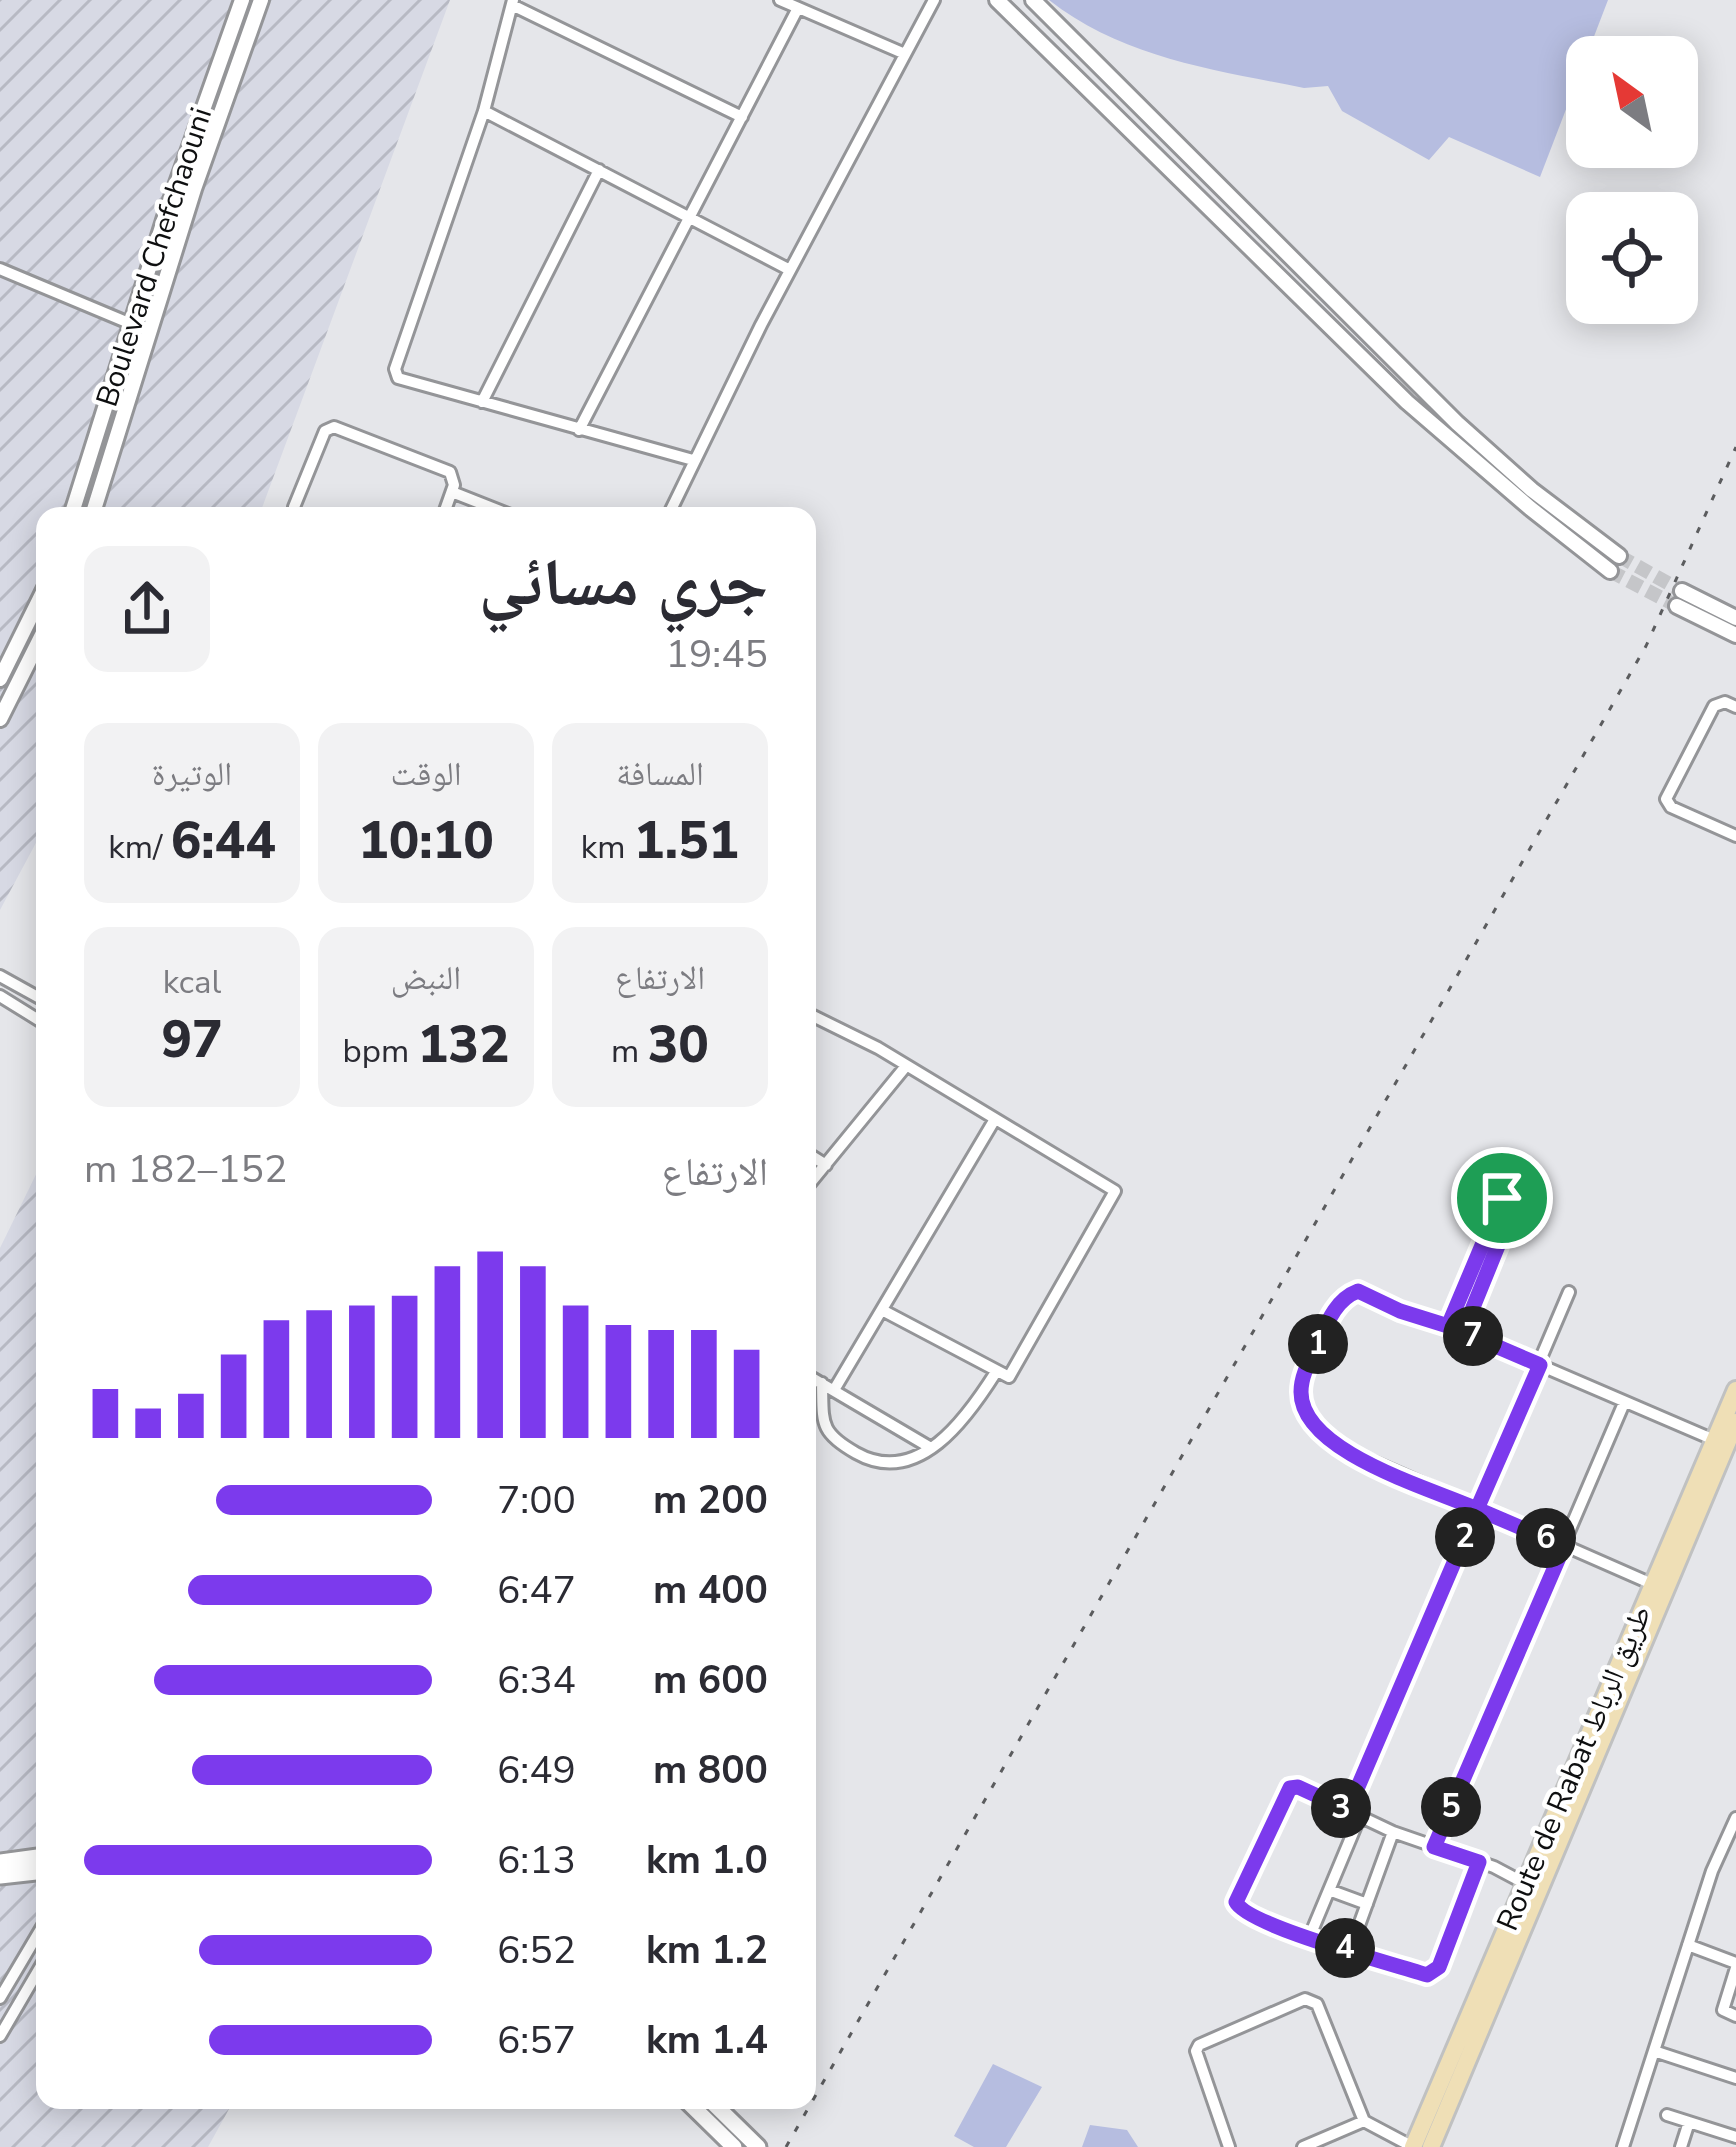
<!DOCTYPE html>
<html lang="ar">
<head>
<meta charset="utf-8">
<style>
	body { margin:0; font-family:"Nunito Sans","Noto Naskh Arabic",sans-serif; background:#f2f2f3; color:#2b2b33; direction:rtl; height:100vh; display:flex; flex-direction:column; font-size:45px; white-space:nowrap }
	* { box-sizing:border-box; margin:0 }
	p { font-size:39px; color:#7c7c81 }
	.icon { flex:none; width:66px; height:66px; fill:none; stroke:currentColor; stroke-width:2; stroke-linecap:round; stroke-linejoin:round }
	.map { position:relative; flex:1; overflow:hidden; direction:ltr }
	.drawer { position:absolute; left:36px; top:507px; width:780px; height:1602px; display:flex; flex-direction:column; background:#fff; border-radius:24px; box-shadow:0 6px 30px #0003; direction:rtl }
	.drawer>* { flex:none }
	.needle { width:78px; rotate:327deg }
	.controls { position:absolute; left:1566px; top:36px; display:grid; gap:24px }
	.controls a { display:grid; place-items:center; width:132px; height:132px; border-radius:24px; background:#fff; box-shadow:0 6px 30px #0003; font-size:60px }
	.pin { position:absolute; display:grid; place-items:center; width:102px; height:102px; color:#fff; margin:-51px; border:6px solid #fff; border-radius:50%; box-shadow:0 3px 12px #0007 }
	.km { position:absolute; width:60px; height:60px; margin:-30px; border-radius:50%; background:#222; color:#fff; font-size:33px; line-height:60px; text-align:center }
	.round { display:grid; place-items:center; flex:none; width:126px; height:126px; border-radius:24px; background:#f2f2f3 }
	.headline { display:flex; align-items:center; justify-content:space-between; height:204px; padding:0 48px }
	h1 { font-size:66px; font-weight:800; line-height:90px }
	.figures { display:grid; grid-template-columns:repeat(3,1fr); gap:18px; height:204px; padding:12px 48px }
	.figures div { display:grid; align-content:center; border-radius:24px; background:#f2f2f3; text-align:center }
	.figures b { font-size:51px; font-weight:800 }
	.figures small { font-size:33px; font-weight:400 }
	.figures p { font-size:33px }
	.chart { height:336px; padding:24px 48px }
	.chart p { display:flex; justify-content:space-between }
	.chart svg { width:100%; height:216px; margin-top:12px; stroke:#7c3aed; stroke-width:6 }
	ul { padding:0 48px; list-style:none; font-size:39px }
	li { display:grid; grid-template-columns:192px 144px 1fr; align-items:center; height:90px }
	li i { height:30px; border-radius:15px; background:#7c3aed }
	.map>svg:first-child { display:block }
	.industrial { fill:url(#industrial-furrows) }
	.green { fill:#b6bde0 }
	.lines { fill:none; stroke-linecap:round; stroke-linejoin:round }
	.tertiary-tunnel { stroke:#c5c6c9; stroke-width:14; stroke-dasharray:14 7; stroke-linecap:butt }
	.minor-casing { stroke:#949598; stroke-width:16 }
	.tertiary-casing { stroke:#949598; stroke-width:20 }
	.secondary-casing { stroke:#949598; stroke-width:21 }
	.primary-casing { stroke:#c0c1c1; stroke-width:22 }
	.minor { stroke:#fff; stroke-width:10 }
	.tertiary { stroke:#fff; stroke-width:14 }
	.secondary { stroke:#fff; stroke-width:15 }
	.primary { stroke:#efdfb6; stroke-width:16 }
	.rail { stroke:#5b5c5e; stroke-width:3; stroke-dasharray:6 12; stroke-linecap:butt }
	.route-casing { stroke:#fff; stroke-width:24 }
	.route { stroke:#7c3aed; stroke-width:15 }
	.labels { text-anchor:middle; stroke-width:9; stroke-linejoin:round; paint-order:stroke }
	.street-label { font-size:30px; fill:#0e0f10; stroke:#fff }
</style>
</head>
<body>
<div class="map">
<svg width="1736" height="2147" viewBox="0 0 1736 2147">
	<defs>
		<pattern id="industrial-furrows" width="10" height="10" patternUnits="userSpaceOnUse" patternTransform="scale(3)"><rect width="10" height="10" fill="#d7d9e4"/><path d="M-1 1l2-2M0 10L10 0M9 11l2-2" fill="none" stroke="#b7b9c3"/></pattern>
	</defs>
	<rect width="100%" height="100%" fill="#e5e6ea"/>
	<path class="industrial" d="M0,0H450L259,516H45V826L0,910Z
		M45,1156V2100H234L208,2147H0V1248Z"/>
	<path class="green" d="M1049,0H1608L1540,177L1449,137L1429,160L1342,111L1328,86L1304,88C1215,70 1123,58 1049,0Z
		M993,2064L1042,2087L1006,2147H974L954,2136Z
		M1090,2125L1127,2130L1138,2147H1082Z"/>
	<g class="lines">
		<path class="tertiary-tunnel" d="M1619,556L1682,591
			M1610,571L1677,606"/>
		<defs>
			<path id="minor" d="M513,0L484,111L395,369L398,378L693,460
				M780,0L905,54
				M512,5L742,117
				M484,111L790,270
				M0,269L148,331
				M482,402L599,170
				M579,430L798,8
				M452,492L513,516
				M298,516L294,507L325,431L334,427L450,472L454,485L443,516
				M668,516L761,325L934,0
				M1736,707L1725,702L1714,706L1666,799L1671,807L1736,836
				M0,976L45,1001
				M0,996L45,1024
				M807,1013L878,1048L1115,1191L1009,1377L882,1310
				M807,1153L826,1165
				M807,1187L906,1066
				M1448,1326L1502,1199L1515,1204L1463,1332
				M807,1375L931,1448
				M822,1383C823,1423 819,1432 856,1453C918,1488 967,1418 996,1372
				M834,1390L995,1119
				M1652,1584L1333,1444C1320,1434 1308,1423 1303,1407C1295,1377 1329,1303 1359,1291L1400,1311L1463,1332L1712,1439
				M1348,1811L1569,1292
				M1393,1832L1350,1950L1427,1975L1439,1967L1479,1861
				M1434,1847L1624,1403
				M1329,1890L1367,1904
				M1309,1938L1360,1816
				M1688,1945L1736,1963
				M1350,1950C1320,1941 1258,1928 1237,1905L1290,1788L1298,1787L1393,1832L1494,1867L1526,1884
				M1736,1968L1723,2010L1736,2016
				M0,1998L45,1922
				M0,2036L45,1959
				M1654,2051L1736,2078
				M1667,2115L1736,2137
				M1229,2147L1196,2051L1199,2045L1305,1999L1317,2004L1364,2121L1413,2147
				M1303,2147L1364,2121
				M1623,2147L1712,1871L1736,1818
				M1681,2147L1689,2122"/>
			<path id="tertiary" d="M997,0L1407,402L1530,508L1610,571
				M1033,0L1457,423L1532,490L1619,556
				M71,516L165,217L242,0
				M92,516L194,189L261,0
				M1682,591L1736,618
				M1677,606L1736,635
				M0,679L45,588
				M0,719L45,629"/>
			<path id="secondary" d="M0,1862L45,1856
				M0,1876L45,1871
				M686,2100L734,2147
				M710,2100L758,2147"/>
			<path id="primary" d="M1413,2147L1736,1390
				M1431,2147L1736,1422"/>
		</defs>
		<use href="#minor" class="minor-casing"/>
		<use href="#tertiary" class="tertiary-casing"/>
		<use href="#secondary" class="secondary-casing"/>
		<use href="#primary" class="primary-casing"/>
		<use href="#minor" class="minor"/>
		<use href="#tertiary" class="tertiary"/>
		<use href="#secondary" class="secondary"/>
		<use href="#primary" class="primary"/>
		<path class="rail" d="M786,2147L1646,646L1736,447"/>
	</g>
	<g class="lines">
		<defs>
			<path id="route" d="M1502,1198L1448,1326L1400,1311L1358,1291C1334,1300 1326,1326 1316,1348C1309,1362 1301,1376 1301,1392C1301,1452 1430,1488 1477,1509L1348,1810L1298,1787L1290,1788L1236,1902C1247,1926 1394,1964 1427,1975L1439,1967L1479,1862L1434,1847L1564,1546L1477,1509L1540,1365L1463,1332L1515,1204L1502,1198"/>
		</defs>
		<use href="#route" class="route-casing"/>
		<use href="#route" class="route"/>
	</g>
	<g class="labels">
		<g class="street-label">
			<text transform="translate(154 257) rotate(-72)" y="10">Boulevard Chefchaouni</text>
			<text transform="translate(1574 1768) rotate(-67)" y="10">Route de Rabat طريق الرباط</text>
		</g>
	</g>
</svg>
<div class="controls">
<a><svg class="needle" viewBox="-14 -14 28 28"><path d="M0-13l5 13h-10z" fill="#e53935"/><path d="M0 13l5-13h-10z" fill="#7c7c81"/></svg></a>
<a><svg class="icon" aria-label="locate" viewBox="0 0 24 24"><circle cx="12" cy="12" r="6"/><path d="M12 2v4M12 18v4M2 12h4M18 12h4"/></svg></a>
</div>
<div class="pin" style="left:1502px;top:1198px;background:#1e9e55"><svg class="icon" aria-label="arrive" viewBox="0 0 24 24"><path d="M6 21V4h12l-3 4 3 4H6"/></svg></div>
<b class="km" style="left:1318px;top:1344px">1</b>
<b class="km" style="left:1465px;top:1537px">2</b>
<b class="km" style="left:1341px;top:1808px">3</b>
<b class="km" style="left:1345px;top:1948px">4</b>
<b class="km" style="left:1451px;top:1807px">5</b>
<b class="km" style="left:1546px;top:1538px">6</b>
<b class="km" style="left:1473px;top:1336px">7</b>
<section class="drawer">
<div class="headline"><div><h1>جري مسائي</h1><p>19:45</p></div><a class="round"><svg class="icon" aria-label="share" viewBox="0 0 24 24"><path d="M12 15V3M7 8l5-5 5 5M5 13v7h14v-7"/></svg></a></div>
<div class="figures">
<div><p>المسافة</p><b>1.51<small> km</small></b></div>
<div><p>الوقت</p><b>10:10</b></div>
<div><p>الوتيرة</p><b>6:44<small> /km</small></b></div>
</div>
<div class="figures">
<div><p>الارتفاع</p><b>30<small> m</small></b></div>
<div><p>النبض</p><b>132<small> bpm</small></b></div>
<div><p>kcal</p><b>97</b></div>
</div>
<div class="chart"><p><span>الارتفاع</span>152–182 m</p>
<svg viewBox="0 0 160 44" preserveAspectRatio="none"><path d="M5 44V34M15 44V38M25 44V35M35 44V27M45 44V20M55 44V18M65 44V17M75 44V15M85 44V9M95 44V6M105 44V9M115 44V17M125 44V21M135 44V22M145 44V22M155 44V26"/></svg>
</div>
<ul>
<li><b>200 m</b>7:00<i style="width:62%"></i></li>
<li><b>400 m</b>6:47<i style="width:70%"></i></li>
<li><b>600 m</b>6:34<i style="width:80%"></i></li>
<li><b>800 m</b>6:49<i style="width:69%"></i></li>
<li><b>1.0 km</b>6:13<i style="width:100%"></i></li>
<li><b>1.2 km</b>6:52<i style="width:67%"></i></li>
<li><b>1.4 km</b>6:57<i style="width:64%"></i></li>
</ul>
</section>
</div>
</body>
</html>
